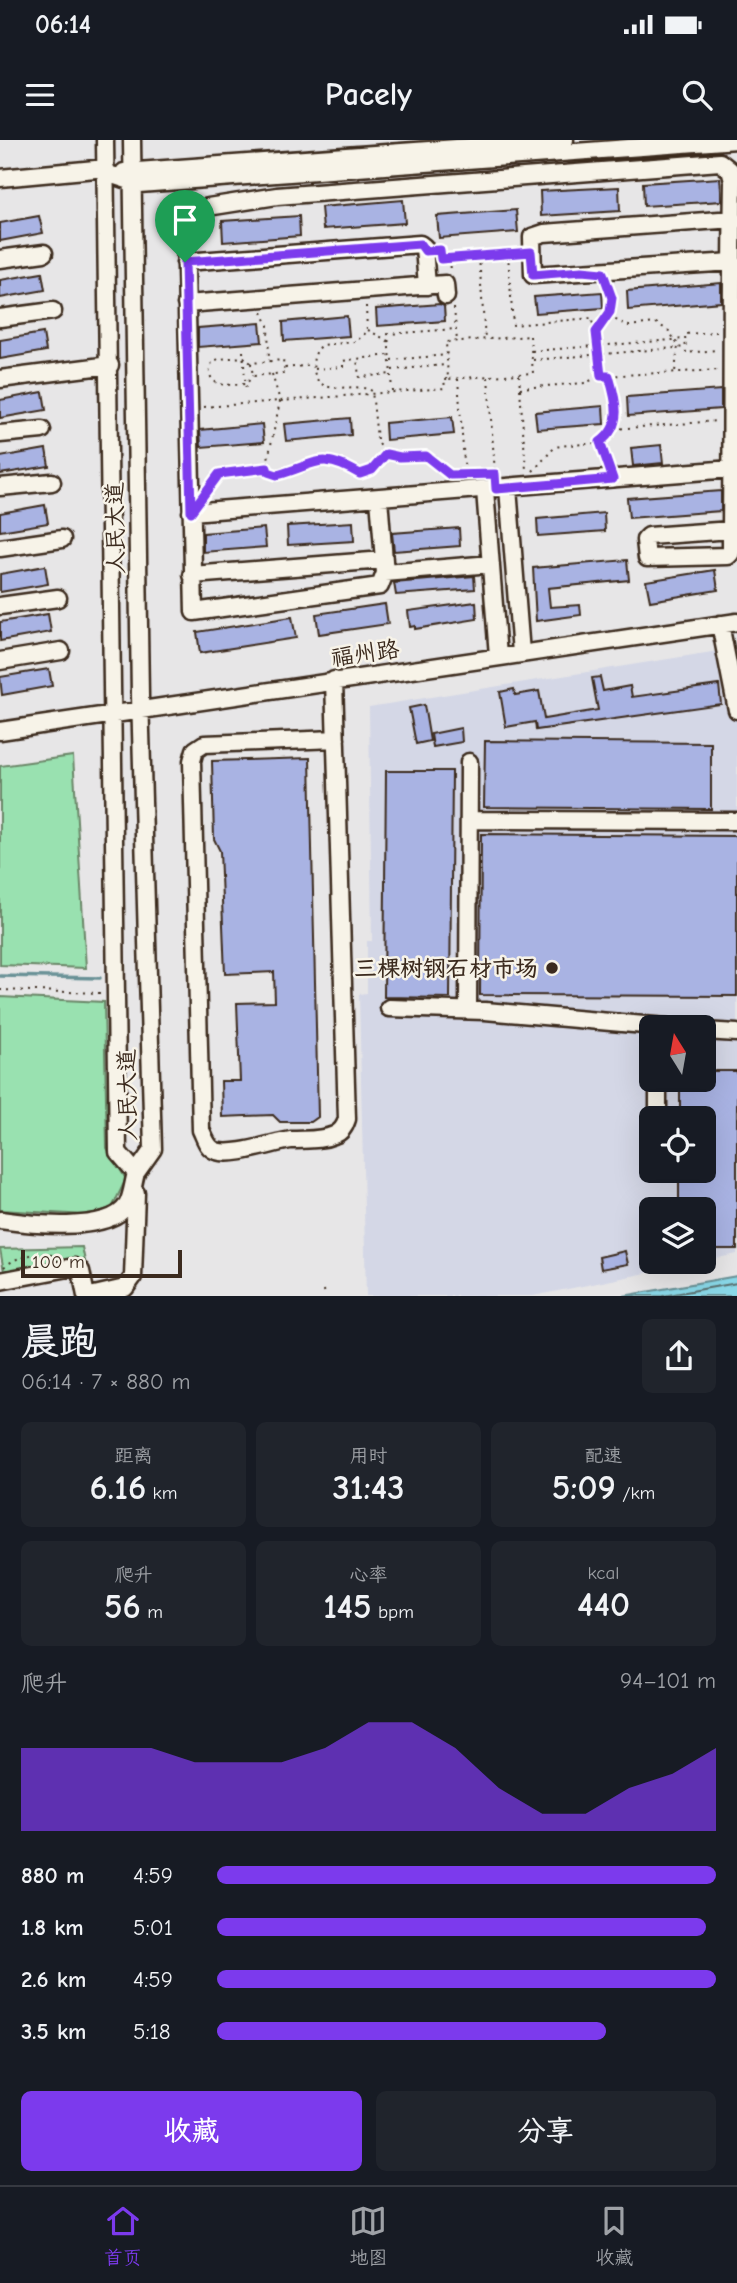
<!DOCTYPE html>
<html lang="zh">
<head>
<meta charset="utf-8">
<style>
	body { margin:0; font-family:"Comic Neue","LXGW WenKai TC",sans-serif; background:#20242c; color:#f1f3f6; height:100vh; display:flex; flex-direction:column; font-size:26px; white-space:nowrap }
	* { box-sizing:border-box; margin:0 }
	p { font-size:23px; color:#9ea1a6 }
	.icon { flex:none; width:38px; height:38px; fill:none; stroke:currentColor; stroke-width:2; stroke-linecap:round; stroke-linejoin:round }
	.map { position:relative; height:1156px; overflow:hidden }
	.details { display:flex; flex-direction:column; background:#171b24; flex:1 }
	.details>* { flex:none }
	.needle { width:46px; rotate:349deg }
	.controls { position:absolute; left:639px; top:875px; display:grid; gap:14px }
	.controls a { display:grid; place-items:center; width:77px; height:77px; border-radius:10px; background:#171b24; box-shadow:0 7px 28px #0002; font-size:35px }
	.scale { position:absolute; left:21px; bottom:18px; width:161px; box-sizing:border-box; padding-left:7px; border:4px solid #3b2a1e; border-top:0; font-size:19px; line-height:24px; white-space:nowrap; color:#3b2a1e; -webkit-text-stroke:5px #f7f3e8; paint-order:stroke }
	.pin { position:absolute; display:grid; place-items:center; width:60px; height:60px; color:#fff; margin:-72px -30px; border-radius:50% 50% 50% 0; rotate:-45deg; box-shadow:0 0 7px #0007 }
	.pin .icon { rotate:45deg }
	.round { display:grid; place-items:center; flex:none; width:74px; height:74px; border-radius:10px; background:#20242c }
	.overview { display:flex; align-items:center; justify-content:space-between; height:119px; padding:0 21px }
	h1 { font-size:38px; font-weight:600; line-height:52px }
	.stats { display:grid; grid-template-columns:repeat(3,1fr); gap:10px; height:119px; padding:7px 21px }
	.stats div { display:grid; align-content:center; border-radius:10px; background:#20242c; text-align:center }
	.stats b { font-size:35px; font-weight:600 }
	.stats small { font-size:19px; font-weight:400 }
	.stats p { font-size:19px }
	.chart { height:196px; padding:14px 21px }
	.chart p { display:flex; justify-content:space-between }
	.chart svg { width:100%; height:126px; margin-top:7px; fill:#7c3aed; opacity:.7 }
	.action { display:flex; gap:14px; margin-top:auto; padding:14px 21px }
	.action a { flex:1; height:80px; border-radius:10px; background:#7c3aed; color:#fff; font-size:28px; font-weight:600; line-height:80px; text-align:center }
	.action a+a { background:#20242c; color:#f1f3f6 }
	ul { padding:0 21px; list-style:none; font-size:23px }
	li { display:grid; grid-template-columns:112px 84px 1fr; align-items:center; height:52px }
	li i { height:18px; border-radius:9px; background:#7c3aed }
	.status { display:flex; justify-content:space-between; align-items:center; height:49px; padding:0 35px; background:#171b24; direction:ltr }
	.status svg { height:19px; fill:currentColor }
	header { display:flex; justify-content:space-between; align-items:center; height:91px; padding:0 21px; background:#171b24; font-size:32px; font-weight:600 }
	.dock { display:flex; justify-content:space-around; align-items:center; height:98px; border-top:2px solid #363941; background:#171b24; font-size:19px; color:#9ea1a6 }
	.dock a { display:grid; justify-items:center; gap:4px }
	.dock .on { color:#7c3aed }
	.map>svg:first-child { display:block }
	.built { fill:#d4d7e6; fill-rule:evenodd }
	.green { fill:#99e1b0; stroke:#6a8667; stroke-width:2 }
	.water { fill:#89d8e8; stroke:#6a9297; stroke-width:2 }
	.lines { fill:none; stroke-linecap:round; stroke-linejoin:round }
	.shore { stroke:#5a706f; stroke-width:2 }
	.stream { stroke:#6a9297; stroke-width:3.5 }
	.building { fill:#a9b3e3; stroke:#3b2a1e; stroke-width:2 }
	.minor-casing { stroke:#3b2a1e; stroke-width:21 }
	.path { stroke:#3b2a1e; stroke-width:2; stroke-dasharray:2 5; stroke-linecap:butt }
	.minor { stroke:#f7f3e8; stroke-width:16 }
	.route-casing { stroke:#fff; stroke-width:14 }
	.route { stroke:#7c3aed; stroke-width:9 }
	.poi-dot { fill:#3b2a1e; stroke:#f7f3e8; stroke-width:2.5 }
	.labels { text-anchor:middle; stroke-width:5; stroke-linejoin:round; paint-order:stroke }
	.street-label { font-size:23px; fill:#3b2a1e; stroke:#f7f3e8 }
	.poi-label { font-size:23px; font-weight:bold; fill:#3b2a1e; stroke:#f7f3e8; text-anchor:end }
</style>
</head>
<body>
<div class="status"><b>06:14</b><svg viewBox="0 0 49 12"><path d="M0 12V9h3v3zM5 12V6h3v6zM10 12V3h3v9zM15 12V0h3v12zM26 1h20v11H26zM47 4h2v5h-2z"/></svg></div>
<header><svg class="icon" aria-label="menu" viewBox="0 0 24 24"><path d="M4 6h16M4 12h16M4 18h16"/></svg>Pacely<svg class="icon" aria-label="search" viewBox="0 0 24 24"><circle cx="10" cy="10" r="6"/><path d="M15 15l6 6"/></svg></header>
<div class="map">
<svg width="737" height="1156" viewBox="0 0 737 1156">
	<rect width="100%" height="100%" fill="#e7e6e7"/>
	<filter id="ink" filterUnits="userSpaceOnUse"><feTurbulence type="fractalNoise" baseFrequency=".0143" numOctaves="2"/><feDisplacementMap in="SourceGraphic" scale="14" xChannelSelector="R" yChannelSelector="G"/><feConvolveMatrix kernelMatrix="1 2 1 2 8 2 1 2 1" color-interpolation-filters="sRGB"/></filter>
	<g filter="url(#ink)">
		<path class="built" d="M737,508V1114L704,1121V1069H651V1122H701L533,1156H366L359,854L367,853V801H372L369,567ZM651,887H704V940H651ZM651,978H704V1031H651Z"/>
		<path class="green" d="M73,616L86,828L0,825V626Z
			M0,857L104,862L107,1008L126,1039L112,1068L87,1075L0,1070Z
			M82,1107L85,1121L5,1137L0,1109Z"/>
		<path class="water" d="M737,1136V1156H623Z"/>
		<g class="lines">
			<path class="shore" d="M663,1156L737,1143"/>
			<path class="stream" d="M0,836L100,838"/>
		</g>
		<path class="building" d="M720,38L722,61L644,66L643,43Z
			M619,47L620,71L541,76L540,51Z
			M403,60L405,83L323,89L321,67Z
			M516,70L518,92L439,98L437,76Z
			M39,76L43,93L0,101V83Z
			M299,76L300,96L223,102L222,81Z
			M42,133L45,150L0,158V140Z
			M721,143V162L628,170L627,151Z
			M602,152L603,168L536,173L534,157Z
			M440,164L444,166L445,181L377,186L376,169Z
			M347,176L349,196L284,201L283,182Z
			M260,183L262,202L198,207V188Z
			M43,193L46,211L0,219V200Z
			M721,250V269L628,276L627,257Z
			M43,252L46,270L0,278V260Z
			M603,266L604,284L537,289L535,272Z
			M452,277L454,294L386,300L385,283Z
			M350,278L351,295L286,301L284,284Z
			M262,284L264,302L201,307L200,290Z
			M661,305L663,323L633,326L631,308Z
			M46,309L49,326L0,334V317Z
			M721,351V371L629,378L627,358Z
			M45,365L48,383L0,391V373Z
			M604,373L605,391L538,396L537,379Z
			M353,382L354,401L288,405L287,386Z
			M264,388L266,407L203,412V393Z
			M459,388L460,406L394,411L392,393Z
			M627,420L629,440L548,448L550,467L580,465L581,475L536,481L533,428Z
			M45,426L48,444L0,452V434Z
			M715,430L718,450L650,461L646,441Z
			M474,436L475,449L396,455L394,443Z
			M476,462L477,479L415,489V486L410,487L408,471Z
			M385,464L388,484L319,494L316,474Z
			M48,474L51,492L0,501V482Z
			M292,477L296,498L200,513L197,492Z
			M49,529L52,546L2,555L0,537Z
			M600,537L603,551L630,546L632,557L719,545L721,564L536,590L535,582L506,587L500,552L514,549L515,555L539,551L544,579L598,570L592,538Z
			M424,565L430,601L416,604L409,568Z
			M461,588L462,602L433,607L431,594Z
			M485,601L711,603V669L484,667Z
			M310,618L318,977L311,982H280L273,975L222,977L221,941H240L237,863L275,862L274,832L225,834L220,711L214,699L212,621Z
			M386,631H452L450,858L384,857Z
			M481,694L737,696V856L480,855Z
			M704,931H737V1109H704V1069H679V1031H704V978H680V940H704Z
			M625,1111L628,1124L601,1129L599,1117Z"/>
		<g class="lines">
			<defs>
				<path id="minor" d="M105,0L118,1012L136,1033L153,1009L140,556L132,0
					M124,32L565,0
					M106,33L139,44L737,0
					M0,38L106,28
					M0,119L44,113
					M185,122L420,104L424,107L427,146
					M732,122L533,135L532,97L544,93L733,79
					M186,164L445,144L446,156
					M0,178L53,171
					M0,239L110,225
					M0,294L42,290
					M0,347L52,342
					M508,348L521,513
					M485,350L498,516
					M379,358L385,433L380,446L194,472L185,86C188,75 198,70 208,67L277,56L720,22L730,30L733,41C731,158 732,274 731,390V413L728,416L647,418L645,400L649,396L731,390
					M191,372L731,329
					M0,408L62,399
					M385,433L491,424
					M192,435L384,420
					M0,466L58,458
					M720,484L737,570
					M0,521L61,511
					M334,540L347,979C345,986 342,992 334,995C320,1001 306,999 291,1000C272,1003 234,1017 216,1011C207,1008 205,998 201,990L192,621L195,610L204,604L336,599
					M0,591L737,482
					M469,680L737,681
					M389,868L485,871L667,887
					M468,870L469,622
					M704,891L737,893
					M658,978V940
					M0,1080C29,1084 109,1094 127,1065C132,1057 133,1043 136,1033
					M0,1141L74,1127L81,1131L86,1156
					M90,1156L125,1148L133,1137L136,1053"/>
			</defs>
			<use href="#minor" class="minor-casing"/>
			<path class="path" d="M436,110H440L441,119L520,113
				M508,114L513,185L592,178L596,219H599
				M479,117L485,199
				M450,119L451,131
				M366,166L367,192L355,202L322,205C314,213 312,220 314,231C320,260 353,240 372,251L377,299L383,312L400,317L426,316L445,332L458,336
				M454,168L457,201
				M262,172L268,185L269,220
				M609,177L629,186L656,183L669,191L678,205L675,232
				M368,190L388,201
				M717,192L685,194L686,213L717,210
				M530,196L533,233L448,239L446,202Z
				M243,211L246,252
				M532,211L685,199
				M599,214L596,192C603,172 619,173 609,145
				M388,215L357,219L359,237L391,234
				M391,220L447,215
				M533,220L686,207
				M599,220L601,235
				M251,223L253,236L285,233L283,220L251,223L244,217L218,219L210,225C206,249 229,245 246,244L253,236
				M285,228L313,225
				M315,229L343,227V221L355,219
				M392,230L445,225
				M272,234L280,261L267,324L268,332L277,335C316,325 319,310 360,334L372,330L386,314
				M519,235L526,330
				M488,237L495,333
				M458,239L465,336
				M520,248L585,243L601,236L720,230
				M392,251L388,194L456,189
				M204,267L445,248L444,239H448
				M614,289L717,281
				M601,303L608,324
				M533,331L555,307C568,304 582,305 595,303C627,298 614,255 609,236
				M205,351L219,334L267,328
				M0,850L101,853
				M4,1127C20,1114 38,1112 58,1116
				M324,1150L325,1156"/>
			<use href="#minor" class="minor"/>
		</g>
	</g>
	<g class="lines" filter="url(#ink)">
		<defs>
			<path id="route" d="M420,104L425,111L440,110L441,119L531,112L533,135L582,131L603,133L612,158L610,172L596,192L601,236H609C616,260 624,285 600,302L613,339L496,349L495,334L450,335L426,316L400,317L386,314L372,330L360,334C319,310 316,325 277,335L268,332L267,328L219,334L191,372L185,122Z"/>
		</defs>
		<use href="#route" class="route-casing"/>
		<use href="#route" class="route"/>
	</g>
	<circle class="poi-dot" cx="552" cy="828" r="7"/>
	<g class="labels">
		<g class="street-label">
			<text transform="translate(115 388) rotate(-91)" y="8">人民大道</text>
			<text transform="translate(365 513) rotate(-8)" y="8">福州路</text>
			<text transform="translate(127 955) rotate(-91)" y="8">人民大道</text>
		</g>
		<g class="poi-label">
			<text x="538" y="836">三棵树钢石材市场</text>
		</g>
	</g>
</svg>
<div class="controls">
<a><svg class="needle" viewBox="-14 -14 28 28"><path d="M0-13l5 13h-10z" fill="#e53935"/><path d="M0 13l5-13h-10z" fill="#9ea1a6"/></svg></a>
<a><svg class="icon" aria-label="locate" viewBox="0 0 24 24"><circle cx="12" cy="12" r="6"/><path d="M12 2v4M12 18v4M2 12h4M18 12h4"/></svg></a>
<a><svg class="icon" aria-label="layers" viewBox="0 0 24 24"><path d="M12 4l9 5-9 5-9-5zM3 14l9 5 9-5"/></svg></a>
</div>
<div class="scale">100 m</div>
<div class="pin" style="left:185px;top:122px;background:#1e9e55"><svg class="icon" aria-label="arrive" viewBox="0 0 24 24"><path d="M6 21V4h12l-3 4 3 4H6"/></svg></div>
</div>
<section class="details">
<div class="overview"><div><h1>晨跑</h1><p>06:14 · 7 × 880 m</p></div><a class="round"><svg class="icon" aria-label="share" viewBox="0 0 24 24"><path d="M12 15V3M7 8l5-5 5 5M5 13v7h14v-7"/></svg></a></div>
<div class="stats">
<div><p>距离</p><b>6.16<small> km</small></b></div>
<div><p>用时</p><b>31:43</b></div>
<div><p>配速</p><b>5:09<small> /km</small></b></div>
</div>
<div class="stats">
<div><p>爬升</p><b>56<small> m</small></b></div>
<div><p>心率</p><b>145<small> bpm</small></b></div>
<div><p>kcal</p><b>440</b></div>
</div>
<div class="chart"><p><span>爬升</span>94–101 m</p>
<svg viewBox="0 0 160 44" preserveAspectRatio="none"><path d="M0 44V15L10 15L20 15L30 15L40 20L50 20L60 20L70 15L80 6L90 6L100 15L110 29L120 38L130 38L140 29L150 24L160 15V44z"/></svg>
</div>
<ul>
<li><b>880 m</b>4:59<i style="width:100%"></i></li>
<li><b>1.8 km</b>5:01<i style="width:98%"></i></li>
<li><b>2.6 km</b>4:59<i style="width:100%"></i></li>
<li><b>3.5 km</b>5:18<i style="width:78%"></i></li>
</ul>
<div class="action"><a>收藏</a><a>分享</a></div>
</section>
<nav class="dock">
<a class="on"><svg class="icon" aria-label="home" viewBox="0 0 24 24"><path d="M3 11l9-7 9 7M6 9v11h12V9"/></svg>首页</a>
<a><svg class="icon" aria-label="map" viewBox="0 0 24 24"><path d="M3 6l6-2 6 2 6-2v14l-6 2-6-2-6 2zM9 4v14M15 6v14"/></svg>地图</a>
<a><svg class="icon" aria-label="saved" viewBox="0 0 24 24"><path d="M7 4h10v16l-5-4-5 4z"/></svg>收藏</a>
</nav>
</body>
</html>
